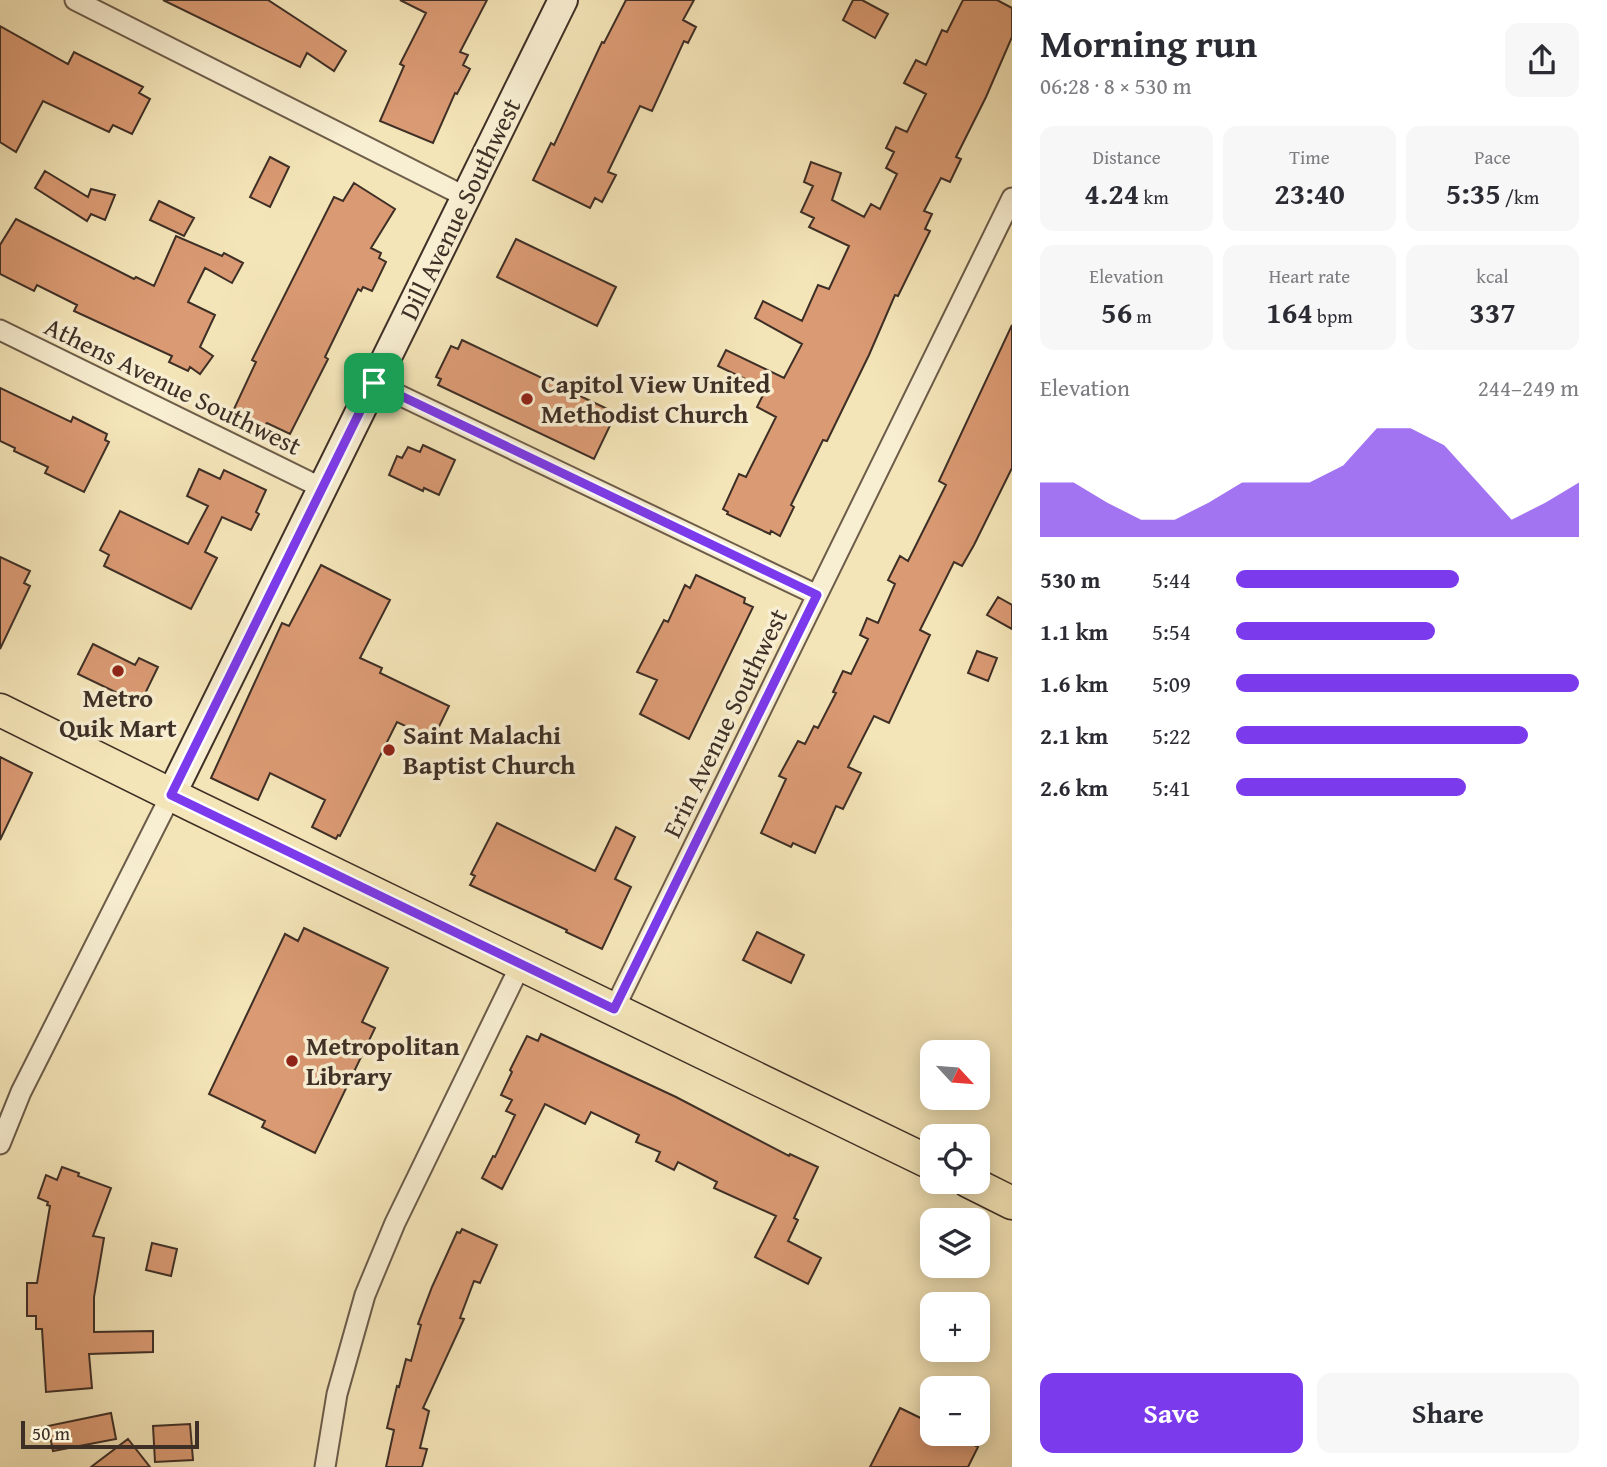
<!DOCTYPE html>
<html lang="en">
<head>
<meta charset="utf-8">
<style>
	body { margin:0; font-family:"Gentium Book Plus",serif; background:#f7f7f7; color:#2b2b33; height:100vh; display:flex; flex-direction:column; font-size:26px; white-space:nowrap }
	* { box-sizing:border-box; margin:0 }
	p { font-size:23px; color:#7c7c81 }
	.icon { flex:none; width:38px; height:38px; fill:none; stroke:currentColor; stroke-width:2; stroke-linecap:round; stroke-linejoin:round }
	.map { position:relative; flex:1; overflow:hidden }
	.drawer { display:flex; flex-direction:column; background:#fff; width:595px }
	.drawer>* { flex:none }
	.needle { width:46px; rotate:116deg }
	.fabs { position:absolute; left:920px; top:1040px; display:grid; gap:14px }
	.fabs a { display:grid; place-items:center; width:70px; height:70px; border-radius:14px; background:#fff; box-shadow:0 4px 18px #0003; font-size:35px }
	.scale { position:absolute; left:21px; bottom:18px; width:178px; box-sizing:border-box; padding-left:7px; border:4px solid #3e2f26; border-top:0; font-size:19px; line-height:24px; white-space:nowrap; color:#3e2f26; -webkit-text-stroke:5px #f8eed1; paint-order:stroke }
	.pin { position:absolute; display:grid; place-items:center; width:60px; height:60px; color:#fff; margin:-30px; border-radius:14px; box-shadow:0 4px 10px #0006 }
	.round { display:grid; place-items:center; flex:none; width:74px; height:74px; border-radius:14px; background:#f7f7f7 }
	.head { display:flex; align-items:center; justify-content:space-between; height:119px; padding:0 28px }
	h1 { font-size:38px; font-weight:800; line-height:52px }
	.figures { display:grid; grid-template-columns:repeat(3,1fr); gap:10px; height:119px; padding:7px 28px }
	.figures div { display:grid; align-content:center; border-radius:14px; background:#f7f7f7; text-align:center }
	.figures b { font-size:30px; font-weight:800 }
	.figures small { font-size:19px; font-weight:400 }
	.figures p { font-size:19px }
	.chart { height:196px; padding:14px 28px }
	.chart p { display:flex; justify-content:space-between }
	.chart svg { width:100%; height:126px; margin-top:7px; fill:#7c3aed; opacity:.7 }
	.primary-button { display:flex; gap:14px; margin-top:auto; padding:14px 28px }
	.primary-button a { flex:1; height:80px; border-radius:14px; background:#7c3aed; color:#fff; font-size:28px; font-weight:800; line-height:80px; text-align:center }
	.primary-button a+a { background:#f7f7f7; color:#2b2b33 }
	ul { padding:0 28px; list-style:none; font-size:23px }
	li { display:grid; grid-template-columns:112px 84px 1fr; align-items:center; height:52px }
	li i { height:18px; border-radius:9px; background:#7c3aed }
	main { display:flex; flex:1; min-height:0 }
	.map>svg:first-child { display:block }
	.building { fill:#da9a73; stroke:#3e2f26; stroke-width:2 }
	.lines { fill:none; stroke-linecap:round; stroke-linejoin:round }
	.street-casing { stroke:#6c5c4a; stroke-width:23 }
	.secondary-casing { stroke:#3e2f26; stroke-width:32 }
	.primary-casing { stroke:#3e2f26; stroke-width:35 }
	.street { stroke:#f8eed1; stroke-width:19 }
	.secondary { stroke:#f8eed1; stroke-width:28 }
	.primary { stroke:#f4e5b8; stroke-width:32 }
	.route-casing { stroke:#fff; stroke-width:14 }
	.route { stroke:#7c3aed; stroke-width:9 }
	.poi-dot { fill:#8f2418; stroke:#f8eed1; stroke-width:2.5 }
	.labels { text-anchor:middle; stroke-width:7; stroke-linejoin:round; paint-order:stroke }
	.street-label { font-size:26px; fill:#3e2f26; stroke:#f8eed1 }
	.poi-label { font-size:26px; font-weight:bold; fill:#3e2f26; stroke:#f8eed1; text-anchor:start }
</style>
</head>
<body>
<main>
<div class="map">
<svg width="1012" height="1467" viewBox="0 0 1012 1467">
	<rect width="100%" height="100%" fill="#f4e5b8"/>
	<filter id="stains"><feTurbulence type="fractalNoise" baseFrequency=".00286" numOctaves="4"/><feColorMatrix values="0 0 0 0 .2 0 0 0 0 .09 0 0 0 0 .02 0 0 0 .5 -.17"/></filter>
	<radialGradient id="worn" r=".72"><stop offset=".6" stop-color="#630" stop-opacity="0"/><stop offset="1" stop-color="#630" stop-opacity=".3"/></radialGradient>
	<path class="building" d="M163,0H268L346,51L334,71L307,53L300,67Z
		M400,0H487L460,52L468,55L463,65L470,69L457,94L455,93L433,143L380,121L404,66L400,64L426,13Z
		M626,0H694L683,20L696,27L688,43L684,41L652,111L640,106L608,172L616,175L602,202L595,198L590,208L533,180L551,143L554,145L602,42L604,43Z
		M853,0H862L888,14L875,38L843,20Z
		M963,0H997L1012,8V37L986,97L956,157L961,159L950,182L941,178L924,211L932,214L925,229L930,231L898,296L895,295L869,355L827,441L823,440L791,505L794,507L780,536L771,531L770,534L727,514L728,512L723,509L739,474L746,477L776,417L757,407L766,389L718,366L726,350L784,378L802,344L755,318L763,301L802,321L818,285L829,289L849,246L809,227L814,218L801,212L813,186L804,182L811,162L841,173L832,200L864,217L871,204L880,209L897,174L886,168L894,152L886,148L896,127L907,132L926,94L904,83L916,60L926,65L942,30L947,32Z
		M0,26L68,64L74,52L143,87L139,93L150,99L132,134L113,125L109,132L43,101L16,152L0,142Z
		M270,157L289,167L270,207L250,197Z
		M45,171L88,197L91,189L115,195L105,220L91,214L87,221L35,188Z
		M354,183L395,209L371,248L381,253L379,258L386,262L372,291L363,287L361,291L358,289L325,357L328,359L290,434L267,423L265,426L234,409L256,362L252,360L334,197L343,201Z
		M159,201L194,218L184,236L150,220Z
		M16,219L134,279L136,277L154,286L176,236L222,256L224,253L243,263L232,283L205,268L188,302L215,315L200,347L213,356L200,374L190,367L188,371L169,362L172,356L74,311L77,305L37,285L34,291L0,274V245Z
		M516,239L616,287L597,326L497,277Z
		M1012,325V468L974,545L962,566L954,562L920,630L930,635L889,723L874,716L848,767L861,773L843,809L836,806L815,853L793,843L791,847L761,833L786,779L779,776L798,741L805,744L814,726L818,728L836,693L833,692L843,671L851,674L868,639L860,635L867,618L878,623L895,584L888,580L900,556L908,561L946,485L939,481Z
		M462,340L616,413L594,459L438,385L441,379L436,377L451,346L458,349Z
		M0,388L71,422L73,417L107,434L105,440L109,442L84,492L45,473L48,467L14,451L15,448L0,441Z
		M423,445L455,460L439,495L424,488L423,491L389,475L397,456L402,458L408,447L420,452Z
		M199,469L220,479L224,470L266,490L256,512L259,514L251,530L222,517L205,552L217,558L191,609L104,566L109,555L100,550L120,511L188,544L208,506L187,496Z
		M0,557L30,571L24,583L30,586L0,649Z
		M321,565L390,600L360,658L382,668L380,673L449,706L433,739L397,722L340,836L338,835L336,839L312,827L325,800L270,773L258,800L211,778L282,623L289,626Z
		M696,575L745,598L744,603L753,607L689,739L640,714L657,680L637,672L664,620L668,622L685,585L690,588Z
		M998,597L1012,605V629L987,615Z
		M93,644L135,665L139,658L158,667L140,704L78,674Z
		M977,651L997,658L988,681L968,673Z
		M0,757L32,773L0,840Z
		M497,823L595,871L616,827L635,837L615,879L631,887L602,949L566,932L567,930L470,885L475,876L471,874Z
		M304,928L388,968L362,1022L375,1028L315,1153L262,1127L265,1121L209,1094L285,934L298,941Z
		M757,932L804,955L791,983L743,960Z
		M541,1034L676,1097L789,1156L790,1154L818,1167L794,1218L798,1220L788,1241L821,1258L808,1284L755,1257L776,1216L714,1188L717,1182L678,1162L674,1170L656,1161L660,1152L636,1142L639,1135L591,1112L585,1124L545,1104L502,1189L482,1178L493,1156L495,1157L515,1115L506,1111L512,1100L501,1095L512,1072L510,1070L527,1036L538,1041Z
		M62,1167L79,1173L78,1176L111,1188L93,1236L104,1238L94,1297V1332L153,1331V1352L89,1354L92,1388L46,1392L42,1329H36V1316H27V1283H37L50,1206L47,1205L48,1202L38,1198L46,1175L57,1180Z
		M462,1229L497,1245L480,1283L474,1281L460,1318L464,1319L423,1408L429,1411L420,1448L427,1449L422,1467H386L394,1430L387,1428L397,1386L399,1387L406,1359L411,1361L421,1325L418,1324L432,1287L457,1232L460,1233Z
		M152,1243L177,1249L171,1276L146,1270Z
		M900,1408L933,1424V1433H951L978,1447L968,1467H870Z
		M111,1413L116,1439L53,1451L48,1426Z
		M190,1424L193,1460L155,1462L153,1426Z
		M128,1439L150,1467H91Z"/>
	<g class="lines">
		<defs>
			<path id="street" d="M75,0L466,197
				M0,330L322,488
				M374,383L817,595
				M614,1009L1012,198
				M0,1144L21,1092L171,795
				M325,1467L337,1394L365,1295L395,1223L521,964"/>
			<path id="secondary" d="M171,795L563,0"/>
			<path id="primary" d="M0,710L194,806L933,1164
				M968,1181L1012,1203"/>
		</defs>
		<use href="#street" class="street-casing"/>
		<use href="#secondary" class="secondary-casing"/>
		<use href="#primary" class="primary-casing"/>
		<use href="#street" class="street"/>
		<use href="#secondary" class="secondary"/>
		<use href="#primary" class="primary"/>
	</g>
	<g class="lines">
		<defs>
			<path id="route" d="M374,383L817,595L614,1009L171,795Z"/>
		</defs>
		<use href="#route" class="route-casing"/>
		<use href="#route" class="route"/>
	</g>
	<g class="poi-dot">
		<circle cx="527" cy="399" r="7"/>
		<circle cx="118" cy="671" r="7"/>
		<circle cx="389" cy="750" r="7"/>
		<circle cx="292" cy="1061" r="7"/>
	</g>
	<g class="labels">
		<g class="street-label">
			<text transform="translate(460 209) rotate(-64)" y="9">Dill Avenue Southwest</text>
			<text transform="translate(173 386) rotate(26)" y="9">Athens Avenue Southwest</text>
			<text transform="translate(725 723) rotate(-64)" y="9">Erin Avenue Southwest</text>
		</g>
		<g class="poi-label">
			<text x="541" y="393">Capitol View United<tspan x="541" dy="30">Methodist Church</tspan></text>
			<text x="118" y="707" text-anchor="middle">Metro<tspan x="118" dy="30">Quik Mart</tspan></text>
			<text x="403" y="744">Saint Malachi<tspan x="403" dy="30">Baptist Church</tspan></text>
			<text x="306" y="1055">Metropolitan<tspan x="306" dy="30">Library</tspan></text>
		</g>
	</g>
	<rect width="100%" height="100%" filter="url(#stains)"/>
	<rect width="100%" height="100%" fill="url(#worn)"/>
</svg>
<div class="fabs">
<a><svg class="needle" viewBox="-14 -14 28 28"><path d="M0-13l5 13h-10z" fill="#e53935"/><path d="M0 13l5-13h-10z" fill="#7c7c81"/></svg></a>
<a><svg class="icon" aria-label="locate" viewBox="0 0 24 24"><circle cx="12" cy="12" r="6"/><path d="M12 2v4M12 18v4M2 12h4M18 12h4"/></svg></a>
<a><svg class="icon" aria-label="layers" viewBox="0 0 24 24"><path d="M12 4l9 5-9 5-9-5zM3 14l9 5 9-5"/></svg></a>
<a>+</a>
<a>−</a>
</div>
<div class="scale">50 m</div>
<div class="pin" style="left:374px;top:383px;background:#1e9e55"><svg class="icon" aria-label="arrive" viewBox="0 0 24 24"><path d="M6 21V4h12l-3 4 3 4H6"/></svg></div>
</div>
<section class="drawer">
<div class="head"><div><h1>Morning run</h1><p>06:28 · 8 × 530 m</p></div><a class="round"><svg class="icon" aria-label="share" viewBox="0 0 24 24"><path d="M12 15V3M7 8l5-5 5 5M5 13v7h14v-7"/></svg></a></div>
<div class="figures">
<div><p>Distance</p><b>4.24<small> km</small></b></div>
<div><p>Time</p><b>23:40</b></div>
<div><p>Pace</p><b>5:35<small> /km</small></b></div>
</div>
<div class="figures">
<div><p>Elevation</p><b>56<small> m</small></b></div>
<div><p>Heart rate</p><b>164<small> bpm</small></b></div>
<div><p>kcal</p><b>337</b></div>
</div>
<div class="chart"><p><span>Elevation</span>244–249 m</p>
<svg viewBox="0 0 160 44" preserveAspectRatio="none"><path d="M0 44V25L10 25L20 32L30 38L40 38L50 32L60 25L70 25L80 25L90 19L100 6L110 6L120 12L130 25L140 38L150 32L160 25V44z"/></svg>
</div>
<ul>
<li><b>530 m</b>5:44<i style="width:65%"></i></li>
<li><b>1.1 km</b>5:54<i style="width:58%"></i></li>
<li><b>1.6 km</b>5:09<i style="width:100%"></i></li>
<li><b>2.1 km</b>5:22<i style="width:85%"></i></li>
<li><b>2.6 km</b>5:41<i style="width:67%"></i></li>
</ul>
<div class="primary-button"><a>Save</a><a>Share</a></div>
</section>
</main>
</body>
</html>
